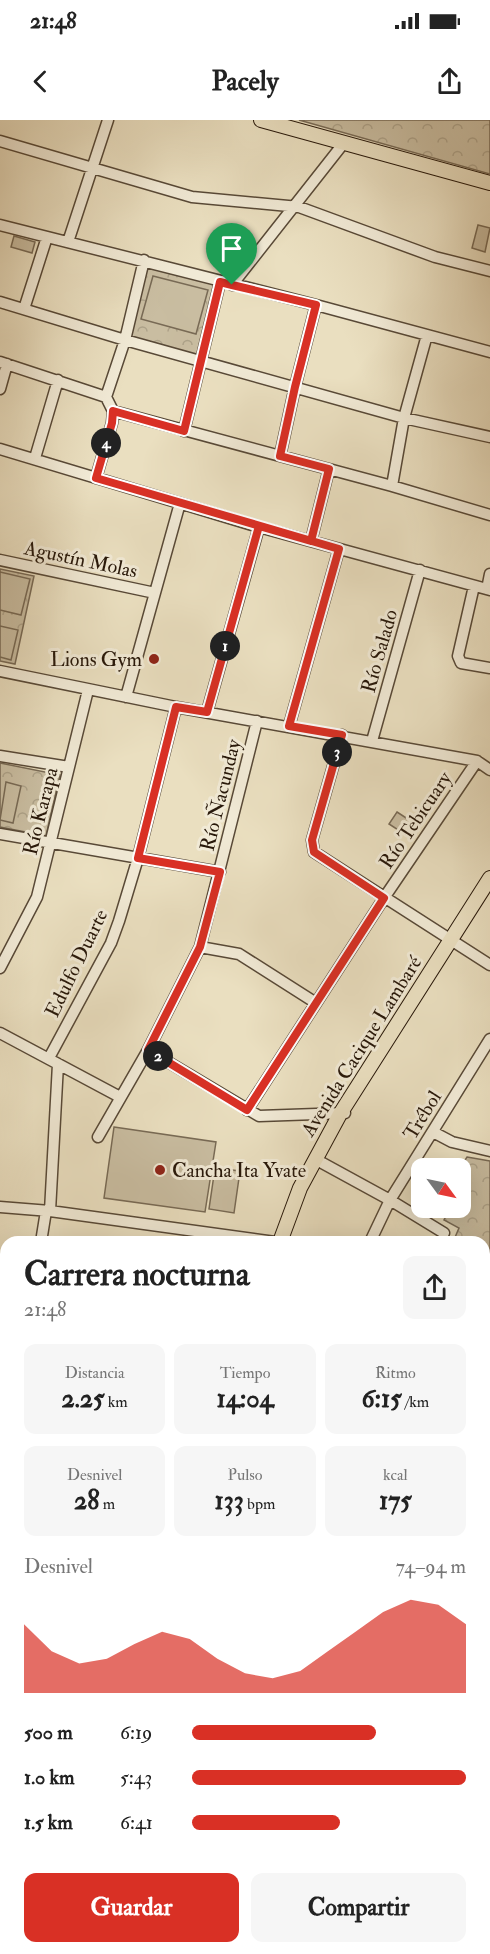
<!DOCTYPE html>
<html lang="es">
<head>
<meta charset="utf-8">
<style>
	body { margin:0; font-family:"IM FELL Double Pica",serif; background:#f6f6f6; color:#222; height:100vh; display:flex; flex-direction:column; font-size:22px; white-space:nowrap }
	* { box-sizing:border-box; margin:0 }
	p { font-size:20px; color:#767676 }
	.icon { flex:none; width:33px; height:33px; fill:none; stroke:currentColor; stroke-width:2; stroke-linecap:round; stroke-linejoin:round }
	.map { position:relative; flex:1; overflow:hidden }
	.drawer { position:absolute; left:0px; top:1116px; width:490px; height:718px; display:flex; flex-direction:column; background:#fff; border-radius:18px 18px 0 0; box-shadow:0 6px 24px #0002 }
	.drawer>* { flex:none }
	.needle { width:39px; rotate:123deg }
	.fabs { position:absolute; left:411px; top:1038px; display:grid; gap:12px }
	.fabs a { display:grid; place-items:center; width:60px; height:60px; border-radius:12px; background:#fff; box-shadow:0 6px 24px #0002; font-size:30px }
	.pin { position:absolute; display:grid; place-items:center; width:51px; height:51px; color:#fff; margin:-62px -26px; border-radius:50% 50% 50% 0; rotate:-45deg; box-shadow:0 0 6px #0007 }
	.pin .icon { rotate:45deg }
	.km { position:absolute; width:30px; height:30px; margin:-15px; border-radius:50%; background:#222; color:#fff; font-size:16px; line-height:30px; text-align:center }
	.round { display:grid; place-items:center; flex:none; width:63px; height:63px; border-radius:12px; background:#f6f6f6 }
	.overview { display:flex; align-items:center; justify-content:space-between; height:102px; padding:0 24px }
	h1 { font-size:33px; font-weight:800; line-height:45px }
	.metrics { display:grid; grid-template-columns:repeat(3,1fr); gap:9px; height:102px; padding:6px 24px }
	.metrics div { display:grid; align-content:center; border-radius:12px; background:#f6f6f6; text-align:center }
	.metrics b { font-size:26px; font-weight:800 }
	.metrics small { font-size:16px; font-weight:400 }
	.metrics p { font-size:16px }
	.chart { height:168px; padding:12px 24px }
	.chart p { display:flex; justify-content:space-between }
	.chart svg { width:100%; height:108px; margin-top:6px; fill:#d93025; opacity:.7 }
	.primary-button { display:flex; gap:12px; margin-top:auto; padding:12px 24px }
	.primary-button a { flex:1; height:69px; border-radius:12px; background:#d93025; color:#fff; font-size:24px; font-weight:800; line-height:69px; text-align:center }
	.primary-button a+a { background:#f6f6f6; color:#222 }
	ul { padding:0 24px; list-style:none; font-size:20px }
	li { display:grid; grid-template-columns:96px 72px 1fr; align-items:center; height:45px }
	li i { height:15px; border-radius:8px; background:#d93025 }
	.status { display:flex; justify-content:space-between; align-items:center; height:42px; padding:0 30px; background:#fff; direction:ltr }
	.status svg { height:16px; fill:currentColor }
	header { display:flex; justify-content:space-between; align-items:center; height:78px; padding:0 24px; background:#fff; font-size:27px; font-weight:800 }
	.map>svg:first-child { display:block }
	.park { fill:url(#park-crowns); stroke:#786a55; stroke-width:1.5 }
	.pitch { fill:#c9bda1; stroke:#786a55; stroke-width:1.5 }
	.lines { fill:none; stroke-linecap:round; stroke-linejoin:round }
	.minor-casing { stroke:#584937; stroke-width:13 }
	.major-casing { stroke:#271709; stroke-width:16 }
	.minor { stroke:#f1ead6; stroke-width:10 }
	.major { stroke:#eadfc0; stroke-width:14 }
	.route-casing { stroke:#fff; stroke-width:12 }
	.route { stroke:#d93025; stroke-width:8 }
	.poi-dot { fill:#8f2418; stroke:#f1ead6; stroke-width:2 }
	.labels { text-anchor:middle; stroke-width:6; stroke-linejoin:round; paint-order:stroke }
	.street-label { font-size:20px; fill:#271709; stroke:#f1ead6 }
	.poi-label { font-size:20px; fill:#271709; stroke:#f1ead6; text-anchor:end }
</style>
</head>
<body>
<div class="status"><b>21:48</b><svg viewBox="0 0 49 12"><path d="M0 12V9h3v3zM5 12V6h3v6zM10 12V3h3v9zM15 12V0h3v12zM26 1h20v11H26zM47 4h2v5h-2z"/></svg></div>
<header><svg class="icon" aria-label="back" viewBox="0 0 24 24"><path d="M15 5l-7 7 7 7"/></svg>Pacely<svg class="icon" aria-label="share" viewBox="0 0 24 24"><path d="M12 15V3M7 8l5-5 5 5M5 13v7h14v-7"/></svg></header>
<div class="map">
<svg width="490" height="1834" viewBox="0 0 490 1834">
	<defs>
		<pattern id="park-crowns" width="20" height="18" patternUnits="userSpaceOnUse" patternTransform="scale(1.5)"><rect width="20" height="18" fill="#c9bda1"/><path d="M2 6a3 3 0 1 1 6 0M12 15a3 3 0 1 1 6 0" fill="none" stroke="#ada289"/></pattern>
	</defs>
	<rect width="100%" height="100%" fill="#eadfc0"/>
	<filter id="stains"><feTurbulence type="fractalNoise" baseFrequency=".00333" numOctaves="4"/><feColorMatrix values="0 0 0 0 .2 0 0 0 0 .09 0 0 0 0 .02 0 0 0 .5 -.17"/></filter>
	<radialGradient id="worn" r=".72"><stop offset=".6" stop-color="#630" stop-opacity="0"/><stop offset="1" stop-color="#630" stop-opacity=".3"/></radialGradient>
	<path class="park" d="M299,0H490V54Z
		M147,144L217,163L200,236L129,218Z
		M0,449L34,456L15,544L0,541Z
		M0,643L60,655L46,716L0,707Z
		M467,1037L490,1041V1158L485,1157L484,1122H453L459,1108L444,1100L450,1088H460V1048Z
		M484,1591H490V1740H484Z"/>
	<path class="pitch" d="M478,105L490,108L485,132L472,128Z
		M14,116L35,122L32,133L11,127Z
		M153,156L208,170L196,214L141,199Z
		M0,452L30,459L21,495L0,490Z
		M0,506L18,510L11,540L0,537Z
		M6,662L21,666L13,703L0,700Z
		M397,692L420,707L412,719L389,704Z
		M114,1007L216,1022L205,1092L104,1078Z
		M215,1048L240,1051L234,1093L209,1089Z"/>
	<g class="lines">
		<defs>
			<path id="minor" d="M0,21L192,77L299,87L435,137L490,151
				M0,105L316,185L490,232
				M68,122L108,0
				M232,165L343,24
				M0,182L125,220L404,298L490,317
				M24,189L47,117
				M0,242L106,277
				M0,269L7,244
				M113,291L392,366L490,395
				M184,311L220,162
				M0,329L259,407L490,470
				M280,336L295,267L316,185
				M35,338L58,260
				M96,358L112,303L113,291L106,277L125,220L144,140
				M392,366L404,298L427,215
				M311,421L329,349
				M0,440L155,473
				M474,466L458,536L461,543L490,548
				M487,469L490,454
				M0,551L176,587L477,641L490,650
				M126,577L180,383
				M207,592L259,407
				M289,606L339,429
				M342,615L312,720L314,732L490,845
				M372,621L420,450
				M0,636L69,647
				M0,714L220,752
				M200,827L239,834L316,883
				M0,848L37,777L88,570
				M0,913L120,977
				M148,930L259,996L345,993
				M49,938L111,823L119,801L138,738L176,587
				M247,990L384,778L477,641
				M433,1012L452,1022L490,1031
				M98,1017L148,930L200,827L257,601
				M315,1039L390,1080L444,1113
				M0,1087L50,1091L275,1122
				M50,1091L58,944
				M41,1122L46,1091
				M370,1122L390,1080L490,919
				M484,1164L490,1166
				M2,1192H6
				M484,1220L490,1195
				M484,1255L490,1257
				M0,1311L6,1312
				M484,1360L490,1361
				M0,1405H6
				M484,1459L490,1460
				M0,1469L6,1470
				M484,1576L490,1577
				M0,1593L6,1594
				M0,1738L6,1737
				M484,1785L490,1786
				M36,1828L37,1834
				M313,1828L314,1834
				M240,1834L267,1828"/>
			<path id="major" d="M261,0L490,63
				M280,1122L300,1068L340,994L490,758
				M132,1834L133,1828"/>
		</defs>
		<use href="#minor" class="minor-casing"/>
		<use href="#major" class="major-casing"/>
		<use href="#minor" class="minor"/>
		<use href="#major" class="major"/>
	</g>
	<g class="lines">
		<defs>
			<path id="route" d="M232,165L316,185L295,267L280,336L329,349L311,421L259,406L207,592L176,587L138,738L220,752L200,827L148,930L247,990L384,778L314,732L312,720L342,615L289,606L339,429L96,358L112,303L113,291L184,311L220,162L232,165"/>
		</defs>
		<use href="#route" class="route-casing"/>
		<use href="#route" class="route"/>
	</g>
	<g class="poi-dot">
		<circle cx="154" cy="539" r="6"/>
		<circle cx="160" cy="1050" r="6"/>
	</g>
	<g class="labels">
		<g class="street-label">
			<text transform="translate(81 439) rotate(12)" y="7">Agustín Molas</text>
			<text transform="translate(379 531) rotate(-74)" y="7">Río Salado</text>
			<text transform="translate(220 675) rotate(-76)" y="7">Río Ñacunday</text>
			<text transform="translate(40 691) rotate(-76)" y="7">Río Karapa</text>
			<text transform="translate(415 700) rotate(-56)" y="7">Río Tebicuary</text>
			<text transform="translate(76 843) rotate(-64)" y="7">Edulfo Duarte</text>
			<text transform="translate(361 926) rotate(-58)" y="7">Avenida Cacique Lambaré</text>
			<text transform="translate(422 995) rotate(-58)" y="7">Trébol</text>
		</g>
		<g class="poi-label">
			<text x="142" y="546">Lions Gym</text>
			<text x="172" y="1057" text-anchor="start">Cancha Ita Yvate</text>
		</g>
	</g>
	<rect width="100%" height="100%" filter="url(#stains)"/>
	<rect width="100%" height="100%" fill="url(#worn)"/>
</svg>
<div class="fabs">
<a><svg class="needle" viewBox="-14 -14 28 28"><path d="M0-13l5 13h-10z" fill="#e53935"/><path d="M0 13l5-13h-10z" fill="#767676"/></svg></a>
</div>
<div class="pin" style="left:232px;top:165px;background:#1e9e55"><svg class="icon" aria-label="arrive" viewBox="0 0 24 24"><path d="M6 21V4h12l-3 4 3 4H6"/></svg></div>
<b class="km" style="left:225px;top:526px">1</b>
<b class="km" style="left:158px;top:936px">2</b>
<b class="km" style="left:337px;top:632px">3</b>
<b class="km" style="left:106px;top:323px">4</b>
<section class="drawer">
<div class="overview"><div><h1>Carrera nocturna</h1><p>21:48</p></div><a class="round"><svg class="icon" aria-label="share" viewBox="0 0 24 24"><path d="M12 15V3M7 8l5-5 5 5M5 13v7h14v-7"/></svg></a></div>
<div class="metrics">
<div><p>Distancia</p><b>2.25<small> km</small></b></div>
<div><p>Tiempo</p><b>14:04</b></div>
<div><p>Ritmo</p><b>6:15<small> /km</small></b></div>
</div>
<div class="metrics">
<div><p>Desnivel</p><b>28<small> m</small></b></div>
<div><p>Pulso</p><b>133<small> bpm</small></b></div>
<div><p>kcal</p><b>175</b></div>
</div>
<div class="chart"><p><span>Desnivel</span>74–94 m</p>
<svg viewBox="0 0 160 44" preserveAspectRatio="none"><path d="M0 44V16L10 27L20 32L30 30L40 24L50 19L60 22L70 30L80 36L90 38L100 35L110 27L120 19L130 11L140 6L150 8L160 16V44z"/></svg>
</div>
<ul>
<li><b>500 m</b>6:19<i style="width:67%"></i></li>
<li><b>1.0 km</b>5:43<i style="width:100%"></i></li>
<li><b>1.5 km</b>6:41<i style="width:54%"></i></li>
</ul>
<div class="primary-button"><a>Guardar</a><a>Compartir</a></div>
</section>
</div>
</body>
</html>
